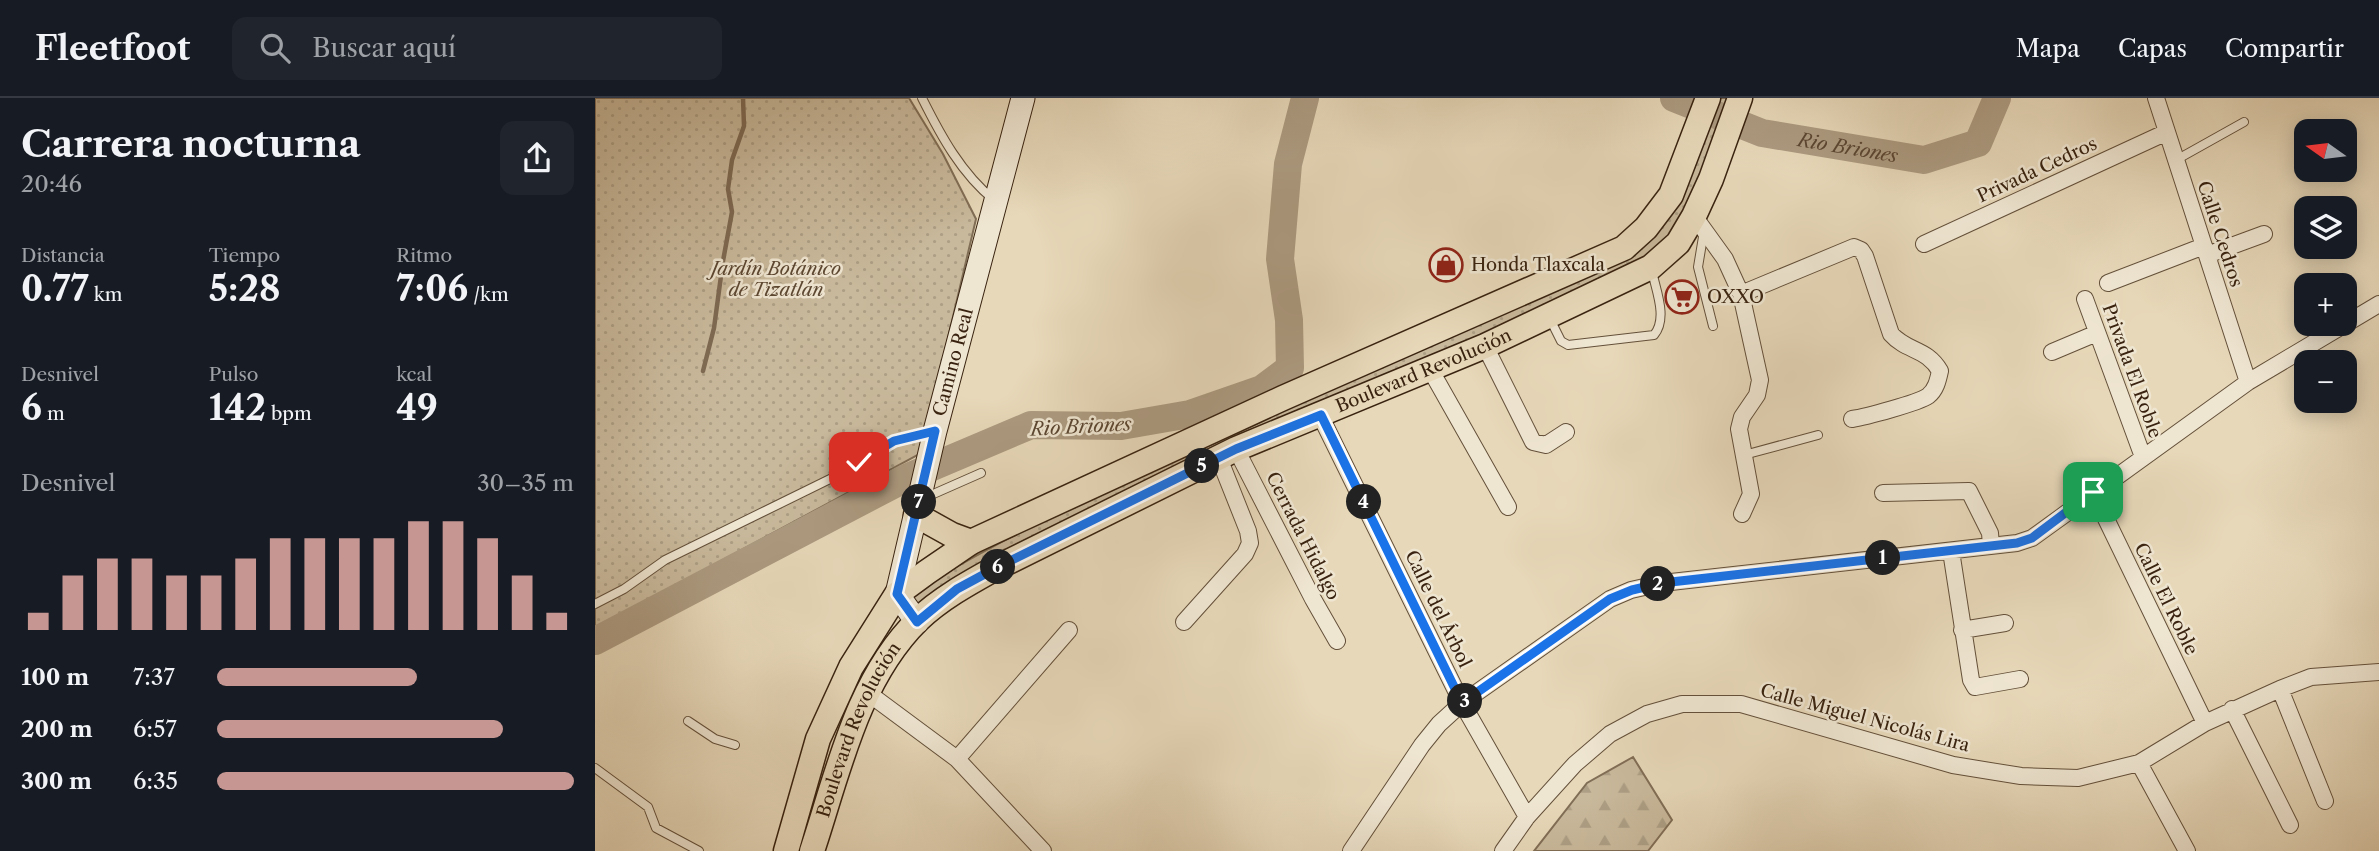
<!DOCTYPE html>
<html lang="es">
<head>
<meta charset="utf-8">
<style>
	body { margin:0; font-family:"Libre Caslon Text",serif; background:#20242c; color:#f1f3f6; height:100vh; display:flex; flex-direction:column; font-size:26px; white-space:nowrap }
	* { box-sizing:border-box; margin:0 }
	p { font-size:23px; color:#9ea1a6 }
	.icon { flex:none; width:38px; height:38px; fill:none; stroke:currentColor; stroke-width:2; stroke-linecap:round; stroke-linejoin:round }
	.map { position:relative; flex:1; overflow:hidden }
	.sheet { display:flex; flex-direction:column; background:#171b24; width:595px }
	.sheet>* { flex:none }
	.needle { width:46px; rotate:284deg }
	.tools { position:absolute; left:1699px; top:21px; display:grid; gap:14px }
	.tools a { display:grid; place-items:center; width:63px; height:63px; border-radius:14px; background:#171b24; box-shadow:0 4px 18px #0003; font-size:35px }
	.pin { position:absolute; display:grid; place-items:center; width:60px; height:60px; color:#fff; margin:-30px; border-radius:14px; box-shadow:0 4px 10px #0006 }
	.km { position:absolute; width:35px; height:35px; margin:-18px; border-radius:50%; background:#222; color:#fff; font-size:19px; line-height:35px; text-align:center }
	.round { display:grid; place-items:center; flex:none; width:74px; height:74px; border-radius:14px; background:#20242c }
	.head { display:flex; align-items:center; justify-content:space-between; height:119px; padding:0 21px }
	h1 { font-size:38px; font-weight:800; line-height:52px }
	.metrics { display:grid; grid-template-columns:repeat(3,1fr); gap:10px; height:119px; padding:7px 21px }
	.metrics div { display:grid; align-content:center }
	.metrics b { font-size:35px; font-weight:800 }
	.metrics small { font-size:19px; font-weight:400 }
	.metrics p { font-size:19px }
	.chart { height:196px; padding:14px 21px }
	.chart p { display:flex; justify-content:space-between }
	.chart svg { width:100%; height:126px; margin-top:7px; stroke:#c59692; stroke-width:6 }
	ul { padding:0 21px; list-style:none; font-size:23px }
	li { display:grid; grid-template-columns:112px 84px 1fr; align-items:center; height:52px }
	li i { height:18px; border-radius:9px; background:#c59692 }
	header { display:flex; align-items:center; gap:42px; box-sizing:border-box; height:98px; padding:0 35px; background:#171b24; border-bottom:2px solid #363941 }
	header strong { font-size:33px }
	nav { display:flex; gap:38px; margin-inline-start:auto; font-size:24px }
	.search { width:490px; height:63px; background:#20242c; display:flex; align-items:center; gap:18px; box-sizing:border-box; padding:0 24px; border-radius:14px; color:#9ea1a6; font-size:26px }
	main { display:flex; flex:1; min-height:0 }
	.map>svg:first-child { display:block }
	.forest { fill:url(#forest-firs); stroke:#816e56; stroke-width:2 }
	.garden { fill:url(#garden-dots); stroke:#816e56; stroke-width:2 }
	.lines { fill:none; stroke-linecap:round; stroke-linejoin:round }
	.stream { stroke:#7e6a53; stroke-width:4.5 }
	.river { stroke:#ac9a80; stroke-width:28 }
	.lane-casing { stroke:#64503a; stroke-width:10 }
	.street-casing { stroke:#64503a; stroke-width:18 }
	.secondary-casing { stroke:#392310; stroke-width:25 }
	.primary-casing { stroke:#392310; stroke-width:27 }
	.lane { stroke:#efe6d2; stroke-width:8 }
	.street { stroke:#efe6d2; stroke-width:16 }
	.secondary { stroke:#efe6d2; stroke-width:23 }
	.primary { stroke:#e7d8b9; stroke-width:24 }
	.route-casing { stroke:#fff; stroke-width:14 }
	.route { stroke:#1a73e8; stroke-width:9 }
	.labels { text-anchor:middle; stroke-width:5; stroke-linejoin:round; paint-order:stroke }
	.street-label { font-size:18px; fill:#392310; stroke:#efe6d2 }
	.poi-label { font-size:18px; fill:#392310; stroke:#efe6d2; text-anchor:start }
	.park-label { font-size:18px; font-style:italic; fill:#5d4833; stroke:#efe6d2 }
	.water-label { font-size:19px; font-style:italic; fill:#5c4732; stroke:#efe6d2 }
</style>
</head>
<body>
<header>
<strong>Fleetfoot</strong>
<div class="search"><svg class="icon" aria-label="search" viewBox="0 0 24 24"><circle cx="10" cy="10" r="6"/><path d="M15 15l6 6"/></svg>Buscar aquí</div>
<nav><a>Mapa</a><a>Capas</a><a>Compartir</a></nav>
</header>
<main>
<section class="sheet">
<div class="head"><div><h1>Carrera nocturna</h1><p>20:46</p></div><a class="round"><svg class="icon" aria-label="share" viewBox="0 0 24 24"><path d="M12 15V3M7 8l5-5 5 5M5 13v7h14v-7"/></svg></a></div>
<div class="metrics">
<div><p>Distancia</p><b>0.77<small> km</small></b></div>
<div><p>Tiempo</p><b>5:28</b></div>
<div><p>Ritmo</p><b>7:06<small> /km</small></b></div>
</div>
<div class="metrics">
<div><p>Desnivel</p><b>6<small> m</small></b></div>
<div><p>Pulso</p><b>142<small> bpm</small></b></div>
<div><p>kcal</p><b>49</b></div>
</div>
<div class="chart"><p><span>Desnivel</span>30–35 m</p>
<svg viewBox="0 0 160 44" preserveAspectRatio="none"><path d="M5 44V38M15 44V25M25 44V19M35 44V19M45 44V25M55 44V25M65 44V19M75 44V12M85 44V12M95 44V12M105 44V12M115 44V6M125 44V6M135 44V12M145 44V25M155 44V38"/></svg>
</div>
<ul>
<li><b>100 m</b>7:37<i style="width:56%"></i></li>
<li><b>200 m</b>6:57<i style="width:80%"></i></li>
<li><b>300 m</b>6:35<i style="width:100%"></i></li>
</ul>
</section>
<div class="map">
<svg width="1784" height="753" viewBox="0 0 1784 753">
	<defs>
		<pattern id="forest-firs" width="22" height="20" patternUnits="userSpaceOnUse" patternTransform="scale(1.75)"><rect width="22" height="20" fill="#c9b99c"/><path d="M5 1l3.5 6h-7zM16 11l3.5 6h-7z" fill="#ad9f85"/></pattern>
		<pattern id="garden-dots" width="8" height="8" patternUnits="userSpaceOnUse" patternTransform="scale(1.75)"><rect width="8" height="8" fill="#c9b99c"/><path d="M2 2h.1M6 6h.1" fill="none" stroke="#ad9f85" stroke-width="1.8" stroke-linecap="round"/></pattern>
	</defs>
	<rect width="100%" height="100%" fill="#e7d8b9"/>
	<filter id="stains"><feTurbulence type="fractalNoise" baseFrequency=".00286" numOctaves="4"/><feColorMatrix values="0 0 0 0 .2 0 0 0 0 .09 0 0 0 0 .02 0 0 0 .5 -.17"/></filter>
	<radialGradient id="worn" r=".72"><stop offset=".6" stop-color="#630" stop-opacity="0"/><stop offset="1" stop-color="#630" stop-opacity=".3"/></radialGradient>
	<path class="forest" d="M1038,659L1077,722L1053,753H939L992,685Z"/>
	<path class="garden" d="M0,0H314L348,56L381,121L332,329V352L0,531Z
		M1125,0H1140L1111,79L1072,143L1044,168L647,344L641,328L1035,155L1099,70Z
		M607,345L615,360L324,515L313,498C406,439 508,394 607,345Z"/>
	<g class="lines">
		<path class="stream" d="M108,273L119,230L128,163L137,114L133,91L137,62L149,28L148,0"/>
		<g class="river">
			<path id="s1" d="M1079,0L1167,35L1329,62L1383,45L1402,0"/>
			<path d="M0,543L311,380L436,327L526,328L595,316L667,291L695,270L694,222L685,161L693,66L710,0"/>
		</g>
		<defs>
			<path id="lane" d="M327,0C346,38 366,75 399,102
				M1581,62L1649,24
				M1109,133L1103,169L1118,228
				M955,221L966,243L973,247L1059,237C1073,220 1061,193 1057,173
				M1149,357L1223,337
				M327,401L386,375
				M0,506L29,491L70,462L237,380L299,343L337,334
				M93,623L120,641L140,647
				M0,670L53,709L61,730L104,753"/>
			<path id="street" d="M1561,0L1653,284
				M1099,118L1130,161L1146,196L1165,282L1162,297L1147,319L1144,331L1156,396L1147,416
				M1329,146L1572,34
				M1612,157L1669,136
				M1513,185L1609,148
				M1146,196L1259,149L1266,152L1270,158L1296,236C1312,254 1332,250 1345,273C1343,282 1341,292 1333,298C1323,305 1270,319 1257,321
				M1490,201L1548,359
				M890,248L938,344L951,347L971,334
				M1457,254L1502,235
				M835,271L913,409
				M725,317L867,605L932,719
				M641,351L718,501L742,543
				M1498,394L1610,625
				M1288,395L1374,393L1395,435L1396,448
				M1356,453L1376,582L1380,589L1425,581
				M589,524L650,456L655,445L653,433L624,360
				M1367,532L1410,525
				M1685,591L1730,703
				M273,595L362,661L448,753
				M1637,611L1695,727
				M362,661L474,532
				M1544,665L1592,753
				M756,753L827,647L844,626L867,605L1015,501L1036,492L1067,485L1422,445L1437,440L1653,284L1784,206
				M908,753L932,719L980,666L1015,636L1052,616L1087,606H1146L1358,667L1426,678L1483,680L1544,665L1610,625L1685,591L1716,579L1784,574"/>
			<g id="secondary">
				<path id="s2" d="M322,524L302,496L340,333L428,0"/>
			</g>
			<g id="primary">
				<path d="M321,417L357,437L376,444"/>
				<path d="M191,753L223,641L256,569L302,496L332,474L376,444L688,300L1029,150L1051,130L1076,97L1113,0"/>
				<path id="s3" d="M217,753C243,675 262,582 323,522C345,501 372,486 399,471L641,351L890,248L1056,169L1083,145L1099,118L1116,81L1145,0"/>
			</g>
		</defs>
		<use href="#lane" class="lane-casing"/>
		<use href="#street" class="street-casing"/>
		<use href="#secondary" class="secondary-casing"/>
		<use href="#primary" class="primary-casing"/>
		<use href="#lane" class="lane"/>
		<use href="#street" class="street"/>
		<use href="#secondary" class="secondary"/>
		<use href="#primary" class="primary"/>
	</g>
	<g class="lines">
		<defs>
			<path id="route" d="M264,364L299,343L340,333L302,496L322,524L362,491L399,471L641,351L726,317L867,605L1015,501L1037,492L1067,485L1422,445L1437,440L1498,394"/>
		</defs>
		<use href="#route" class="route-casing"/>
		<use href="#route" class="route"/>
	</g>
	<defs>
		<symbol id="shop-ring" viewBox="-11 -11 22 22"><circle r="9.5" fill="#efe6d2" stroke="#8f2418" stroke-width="1.5"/><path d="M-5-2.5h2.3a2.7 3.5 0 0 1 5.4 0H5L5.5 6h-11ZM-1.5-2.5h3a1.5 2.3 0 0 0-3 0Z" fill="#8f2418"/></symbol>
		<symbol id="supermarket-ring" viewBox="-11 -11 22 22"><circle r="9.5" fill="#efe6d2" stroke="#8f2418" stroke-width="1.5"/><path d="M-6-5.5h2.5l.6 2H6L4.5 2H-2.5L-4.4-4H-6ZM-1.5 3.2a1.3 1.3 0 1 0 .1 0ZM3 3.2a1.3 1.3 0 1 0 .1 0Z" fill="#8f2418"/></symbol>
	</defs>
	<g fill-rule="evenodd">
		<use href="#shop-ring" x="832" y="148" width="38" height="38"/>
		<use href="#supermarket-ring" x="1068" y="180" width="38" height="38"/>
	</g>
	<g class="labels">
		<g class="street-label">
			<text transform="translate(1442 72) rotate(-25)" y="6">Privada Cedros</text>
			<text transform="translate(1625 136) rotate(72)" y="6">Calle Cedros</text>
			<text dy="6" stroke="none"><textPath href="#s2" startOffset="273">Camino Real</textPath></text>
			<text dy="6" stroke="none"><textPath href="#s3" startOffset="822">Boulevard Revolución</textPath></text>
			<text transform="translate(1537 273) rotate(70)" y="6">Privada El Roble</text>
			<text transform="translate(708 438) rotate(63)" y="6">Cerrada Hidalgo</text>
			<text transform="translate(1571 501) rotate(64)" y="6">Calle El Roble</text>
			<text transform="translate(843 511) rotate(64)" y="6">Calle del Árbol</text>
			<text transform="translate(1270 620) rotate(15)" y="6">Calle Miguel Nicolás Lira</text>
			<text dy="6" stroke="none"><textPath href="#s3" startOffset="130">Boulevard Revolución</textPath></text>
		</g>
		<g class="poi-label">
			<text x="876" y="173">Honda Tlaxcala</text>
			<text x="1112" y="205">OXXO</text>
		</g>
		<g class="park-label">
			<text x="181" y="177">Jardín Botánico<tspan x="181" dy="21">de Tizatlán</tspan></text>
		</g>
		<g class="water-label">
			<text dy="7" stroke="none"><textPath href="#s1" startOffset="182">Rio Briones</textPath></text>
			<text transform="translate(486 328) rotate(-3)" y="7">Rio Briones</text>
		</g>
	</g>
	<rect width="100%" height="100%" filter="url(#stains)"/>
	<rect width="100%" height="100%" fill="url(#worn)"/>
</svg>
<div class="tools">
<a><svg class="needle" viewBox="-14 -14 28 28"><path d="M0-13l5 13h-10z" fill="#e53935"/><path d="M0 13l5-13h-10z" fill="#9ea1a6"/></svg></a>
<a><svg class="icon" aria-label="layers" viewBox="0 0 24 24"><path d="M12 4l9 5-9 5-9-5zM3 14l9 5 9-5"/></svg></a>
<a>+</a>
<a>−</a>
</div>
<div class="pin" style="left:1498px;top:394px;background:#1e9e55"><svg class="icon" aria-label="arrive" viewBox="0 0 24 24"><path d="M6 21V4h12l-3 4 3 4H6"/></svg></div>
<div class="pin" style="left:264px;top:364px;background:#d93025"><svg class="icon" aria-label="check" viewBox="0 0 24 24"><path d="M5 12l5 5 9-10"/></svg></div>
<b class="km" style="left:1288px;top:460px">1</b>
<b class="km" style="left:1063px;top:486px">2</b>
<b class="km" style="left:870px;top:603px">3</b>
<b class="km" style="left:769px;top:404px">4</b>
<b class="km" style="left:607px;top:368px">5</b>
<b class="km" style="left:403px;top:469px">6</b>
<b class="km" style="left:324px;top:404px">7</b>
</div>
</main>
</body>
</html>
